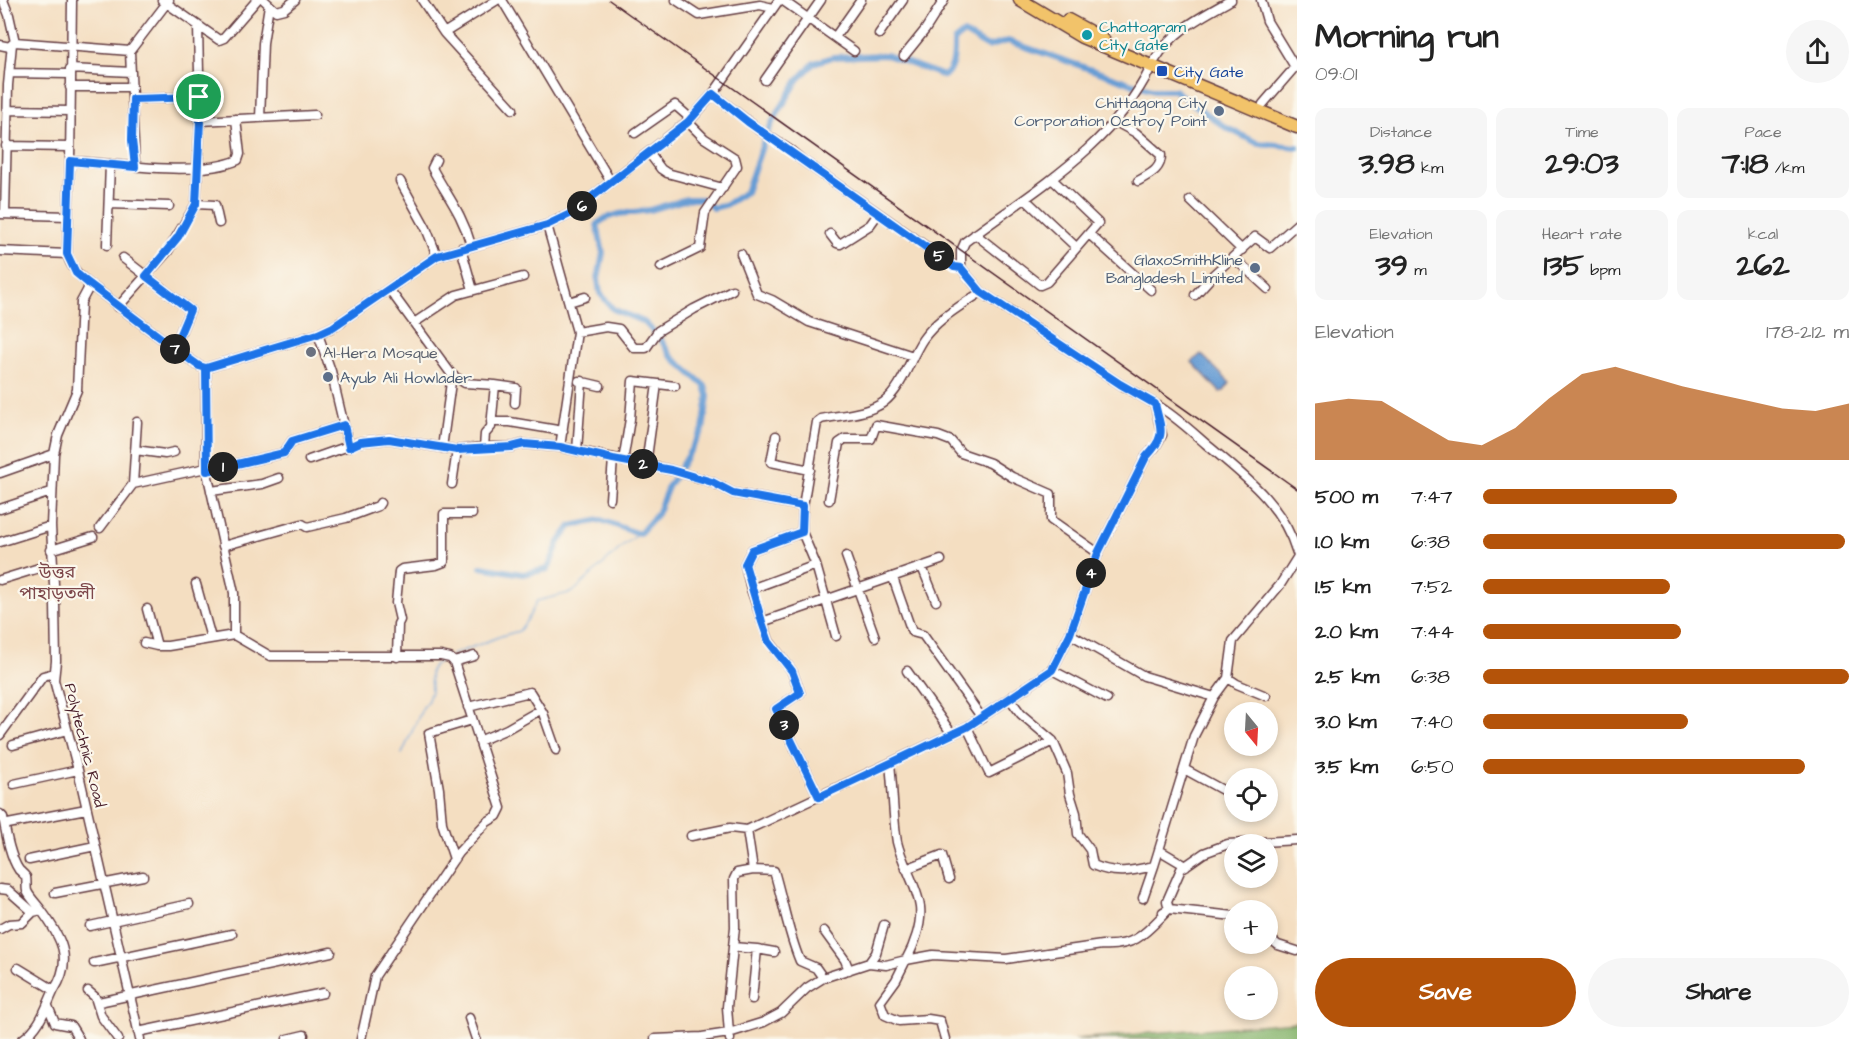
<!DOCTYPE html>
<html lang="en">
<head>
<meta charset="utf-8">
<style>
	body { margin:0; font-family:"Architects Daughter","Noto Sans Bengali",sans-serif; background:#f6f6f6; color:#222; height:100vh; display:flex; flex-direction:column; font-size:22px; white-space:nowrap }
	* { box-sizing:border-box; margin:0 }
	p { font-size:20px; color:#767676 }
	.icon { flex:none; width:33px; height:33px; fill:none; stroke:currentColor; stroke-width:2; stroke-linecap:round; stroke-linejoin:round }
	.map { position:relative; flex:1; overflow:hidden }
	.side { display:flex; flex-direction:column; background:#fff; width:570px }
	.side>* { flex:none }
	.needle { width:39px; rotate:162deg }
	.fabs { position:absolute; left:1224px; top:702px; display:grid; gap:12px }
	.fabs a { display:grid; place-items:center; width:54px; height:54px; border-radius:50%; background:#fff; box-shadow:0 3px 9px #0003; font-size:30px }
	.pin { position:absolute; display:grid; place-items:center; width:51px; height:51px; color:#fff; margin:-26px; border:3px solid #fff; border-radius:50%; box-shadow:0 2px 6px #0007 }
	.km { position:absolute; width:30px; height:30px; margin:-15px; border-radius:50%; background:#222; color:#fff; font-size:16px; line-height:30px; text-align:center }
	.round { display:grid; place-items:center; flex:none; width:63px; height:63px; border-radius:32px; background:#f6f6f6 }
	.head { display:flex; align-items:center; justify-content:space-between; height:102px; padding:0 18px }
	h1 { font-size:33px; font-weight:700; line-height:45px }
	.figures { display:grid; grid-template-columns:repeat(3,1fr); gap:9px; height:102px; padding:6px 18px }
	.figures div { display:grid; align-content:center; border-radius:12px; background:#f6f6f6; text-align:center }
	.figures b { font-size:30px; font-weight:700 }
	.figures small { font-size:16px; font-weight:400 }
	.figures p { font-size:16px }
	.chart { height:168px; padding:12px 18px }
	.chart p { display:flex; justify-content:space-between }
	.chart svg { width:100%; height:108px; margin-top:6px; fill:#b45309; opacity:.7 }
	.button { display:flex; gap:12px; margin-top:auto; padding:12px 18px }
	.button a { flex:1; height:69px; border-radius:36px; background:#b45309; color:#fff; font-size:24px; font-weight:700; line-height:69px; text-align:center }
	.button a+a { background:#f6f6f6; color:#222 }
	ul { padding:0 18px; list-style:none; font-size:20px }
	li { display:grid; grid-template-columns:96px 72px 1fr; align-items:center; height:45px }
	li i { height:15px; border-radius:8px; background:#b45309 }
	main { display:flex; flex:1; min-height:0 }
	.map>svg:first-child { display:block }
	.forest { fill:#88b66f; stroke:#696a4d; stroke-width:1.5 }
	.water { fill:#689dd4; stroke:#595e80; stroke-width:1.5 }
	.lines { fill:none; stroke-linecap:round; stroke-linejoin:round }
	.stream { stroke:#689dd4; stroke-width:1.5 }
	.canal { stroke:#689dd4; stroke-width:6 }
	.minor-casing { stroke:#643c42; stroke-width:11 }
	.highway-casing { stroke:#643c42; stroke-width:15 }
	.minor { stroke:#fff; stroke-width:8 }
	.highway { stroke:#f2c36a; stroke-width:12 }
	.rail { stroke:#4a1f2b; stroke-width:1.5 }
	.route-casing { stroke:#fff; stroke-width:12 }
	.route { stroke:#1a73e8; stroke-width:8 }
	.culture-dot { fill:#0f9aa8; stroke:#fbf7ec; stroke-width:2 }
	.transit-dot { fill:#1a4fb4; stroke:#fbf7ec; stroke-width:2 }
	.service-dot { fill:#5c6f8a; stroke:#fbf7ec; stroke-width:2 }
	.worship-dot { fill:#6b7280; stroke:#fbf7ec; stroke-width:2 }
	.labels { text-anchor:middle; stroke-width:4.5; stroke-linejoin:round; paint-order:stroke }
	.culture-label { font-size:16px; fill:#0d838f; stroke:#fbf7ec; text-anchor:start }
	.transit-label { font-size:16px; fill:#164399; stroke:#fbf7ec; text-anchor:start }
	.service-label { font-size:16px; fill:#4e5e75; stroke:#fbf7ec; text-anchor:end }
	.worship-label { font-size:16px; fill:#5b616d; stroke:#fbf7ec; text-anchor:start }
	.street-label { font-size:16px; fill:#4a1f2b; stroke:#fbf7ec }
	.neighbourhood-label { font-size:18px; fill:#7d474b; stroke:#fbf7ec }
</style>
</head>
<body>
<main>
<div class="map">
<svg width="1297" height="1039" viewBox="0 0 1297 1039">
	<rect width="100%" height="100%" fill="#fbf7ec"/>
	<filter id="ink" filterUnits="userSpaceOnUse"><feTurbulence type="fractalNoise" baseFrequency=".0167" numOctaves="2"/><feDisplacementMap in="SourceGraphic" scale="12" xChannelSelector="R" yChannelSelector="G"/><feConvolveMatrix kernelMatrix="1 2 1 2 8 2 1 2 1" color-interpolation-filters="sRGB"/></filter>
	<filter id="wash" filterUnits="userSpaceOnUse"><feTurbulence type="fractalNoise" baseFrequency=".008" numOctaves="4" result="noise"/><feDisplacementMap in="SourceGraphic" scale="24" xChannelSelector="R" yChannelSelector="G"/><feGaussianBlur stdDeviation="1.35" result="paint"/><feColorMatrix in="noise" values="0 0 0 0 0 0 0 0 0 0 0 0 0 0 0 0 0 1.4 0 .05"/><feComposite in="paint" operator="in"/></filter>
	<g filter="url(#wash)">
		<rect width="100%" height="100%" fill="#f4dec1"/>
		<path class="forest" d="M1297,1022V1039H1075Z"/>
		<path class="water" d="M1201,354L1230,383L1224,391L1220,392L1192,362Z"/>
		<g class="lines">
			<path class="stream" d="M452,655L501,636L519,631L528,619L537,601L573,592L625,544L639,534
				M402,754L422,709L428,700L431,691L430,671L433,666L443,659"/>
			<path class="canal" d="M481,567L523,574L548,569L559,542L571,526L601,520L639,534L657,514L668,487L703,430L708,396L705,386L671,356L661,340L649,327L644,322L613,309L600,293L598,279L603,253L597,224L606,218L619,214L650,210L687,199H702L713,208L725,205L746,192L765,138L773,121L798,80L814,63L833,57L886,55L944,76C955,68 954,53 954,41L964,33L988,47L1008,41L1133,84L1155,90H1174L1225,127L1257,143L1297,147"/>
		</g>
	</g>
	<g filter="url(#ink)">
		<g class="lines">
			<defs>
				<path id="minor" d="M3,0L9,15L15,42
					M72,0L70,161L67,254C71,267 77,274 88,283V289L81,302L77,390L58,435L54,454L51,526L55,604L56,661L54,680L78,770L140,1039
					M162,0L219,40L224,38L257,0
					M264,0L276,11L284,9L295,0
					M422,0L444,33L513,109
					M502,0L611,182
					M676,0L699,15L760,5L773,8
					M782,0L854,51
					M1261,0L1267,21L1295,67L1263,104
					M444,33L497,0
					M879,34L903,0
					M835,37L861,0
					M0,45L10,47
					M130,51L135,167
					M904,56L925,30L944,0
					M1155,60C1173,30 1201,17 1231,0
					M70,69L131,72
					M9,73L70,74
					M765,80L821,0
					M70,87H132
					M713,94L759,130L790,150L802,160L954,266L961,268L981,292L1120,384L1155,404L1162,435L1155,447L1146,457L1098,553L1070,634L1052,670L967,727
					M133,99L199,97
					M7,110L70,111
					M260,118L263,43L269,5
					M200,121L315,115
					M1114,121L1136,133L1161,155C1161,170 1150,174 1138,181
					M635,133L675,105L691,119
					M6,146L70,147
					M649,153L661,169L667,173L723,188
					M436,160L432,168C447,196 462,213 471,245
					M70,161C115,163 198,178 238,160L240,154L236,119
					M400,181L426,228L437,256
					M1025,199L1076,247
					M1190,200L1242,250
					M109,204L169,206
					M196,204L215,205L219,223
					M0,214L68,216
					M5,214L8,85L12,44L15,42L130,51L169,0
					M547,225L577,332L560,447
					M830,234L837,243L840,244L870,225L878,214
					M975,234L1040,285L1047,282L1098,223L1053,180
					M1089,234L1151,290
					M107,245L110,164
					M461,248L473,290
					M0,251L67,254
					M741,254L757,294L772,300L809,322L913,356
					M123,258L190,310L174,348
					M661,267L700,248L705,213L737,166L735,158L704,138L688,122
					M961,268V251L965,242C1033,191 1113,146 1151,67
					M88,283L174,348L199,366L206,368L318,334L333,327L437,256L547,225L570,214L691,119L713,94L779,0
					M389,289L452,375L465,383L495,385
					M1268,289L1233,257L1255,237L1270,248L1297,224
					M1195,295L1214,274L1233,257
					M569,302L585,297
					M118,307L168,251L196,204L200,121L198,26
					M414,323L456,295L523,277
					M577,332L606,327L619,329L634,348H646L658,331L694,309L732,290
					M318,334L331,371L349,447
					M206,368V468L234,593V635
					M579,381L600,386
					M515,403L516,388L495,385L491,427L485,434L484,447H512L523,444L560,447L671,470L712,482L733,493L803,506
					M1155,404C1174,415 1190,430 1206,444C1243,475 1283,504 1297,553
					M491,422H510L563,431
					M776,436L771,462L810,470
					M442,448L452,375
					M135,450L165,454L174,452
					M577,451L582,381
					M309,460L360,442L389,439L457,450L484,447
					M623,461L630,419L633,381L675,386
					M646,465L657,384
					M207,471L284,453L292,441L344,425
					M0,473L54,454
					M133,484L137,422
					M452,484L457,450
					M211,491L262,484L279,478
					M610,499L613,459
					M829,500L839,443L845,439H871L876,425L938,436L951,441L961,453L990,463L1012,477L1051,494V520L1098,553
					M0,509L51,492
					M100,528L133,484L206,468
					M802,532L752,550L745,564L751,589L816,565
					M0,542L51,526
					M223,546L302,524L307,527L346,518L378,506L380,503
					M51,550L93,537
					M846,556L875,637
					M922,567L936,601
					M893,578L912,632L923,635L982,718
					M0,580L52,564
					M196,584L211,638
					M751,589L769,641L792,671L800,693L776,709L819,797
					M147,609L157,646H168L234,635L270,656H441L450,658L454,662L501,808L497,816L487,822L458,853L375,976L361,1039
					M762,622L941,560
					M1070,634L1144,676L1214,697
					M836,636L816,565L802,532L803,506L817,422L821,419C840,415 868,414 884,402C903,387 910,358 923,339C938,318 961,306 981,292
					M144,643L157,646
					M397,657L398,624L400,620L396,603L399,571L402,569L436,565L444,562V514H472
					M454,662L474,656
					M1052,670L1107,699
					M907,671L952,734
					M1228,678L1237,684L1266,696
					M1010,699L1021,714L1053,741L1067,773L1070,794L1076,813L1078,834L1090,850L1093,865C1115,875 1132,871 1154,866L1194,736L1214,697L1228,678L1233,641L1280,585L1297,558
					M468,707L530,692L543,713L556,750
					M0,735L43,676L54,673
					M479,741L507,729L540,710
					M13,745L67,730
					M890,764C893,789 893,818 897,842C902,864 917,885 920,907C922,924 914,946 906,960
					M1184,769L1228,793H1234
					M14,784L78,770
					M0,814L3,817C6,833 10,857 19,870C22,873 24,874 26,877C27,881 26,887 27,891C30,898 37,904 41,910C61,937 74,959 54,990
					M8,824L86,809
					M747,830L967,727L989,773L1053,741
					M691,836L730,828L747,830L753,870L737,873L734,879L735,927L727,1007L729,1033L764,1022L781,1013L807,988L823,978L869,963L886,965L906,960L896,980L880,1002L885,1015L899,1021L928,1019L940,1021L945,1039
					M1159,850L1186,866
					M454,859L442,823L439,789L429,733L472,720
					M29,860L95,846
					M906,869L942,855L949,879
					M753,870L774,871C783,901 788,933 800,961L816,968L823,978
					M0,889L8,890L33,912
					M55,893L143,876
					M1143,898L1154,866
					M1234,916L1169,909L1167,901L1181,869L1204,853L1228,844L1297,840
					M90,926L189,904
					M0,929L9,924L22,923L33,912L41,910
					M824,931L845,960L849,970
					M1268,937L1278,945L1297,951
					M733,947L757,949L752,999
					M757,949L774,952
					M906,960L933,955L1006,959L1102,945C1137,947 1146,932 1169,909L1163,912
					M94,963L232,934
					M869,963L876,953L884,925
					M18,968L54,990C45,1009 41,1026 23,1039
					M88,991L95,997L101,1016L118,1039
					M99,1002L331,952
					M48,1006L55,1023L71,1026L79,1039
					M469,1018L476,1039
					M138,1032L323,993
					M287,1039L304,1035
					M655,1039L702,1037L729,1033L730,1039"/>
				<path id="highway" d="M1020,0L1082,37L1297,127
					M1068,20L1103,39"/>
			</defs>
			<use href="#minor" class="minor-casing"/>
			<use href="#highway" class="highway-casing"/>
			<use href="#minor" class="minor"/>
			<use href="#highway" class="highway"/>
			<path class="rail" d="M609,0L1297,489"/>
		</g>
	</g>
	<g class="lines" filter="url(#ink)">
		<defs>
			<path id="route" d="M199,97L200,121L196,204L178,237L146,276L190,310L174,348L199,366L206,368L207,471L284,453L292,441L344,425L349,447L360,442L389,439L457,450L512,447L524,444L560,447L613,459L671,470L712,482L733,493L803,506L802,532L752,550L745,564L762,622L769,642L792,671L800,693L776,709L819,797L967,727L1052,670L1070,634L1098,553L1146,457C1167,435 1161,430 1155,404L1120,384L981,292L961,268L954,267L748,122L713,94L688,122L570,214L547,225L437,256L333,327L318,334L206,368L199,366L174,348L88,283L76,273L67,254L70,161L135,167L132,140L133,99L199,97"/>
		</defs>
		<use href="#route" class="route-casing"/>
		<use href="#route" class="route"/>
	</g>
	<circle class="culture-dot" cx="1087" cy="35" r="6"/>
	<rect class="transit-dot" x="1156" y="65" width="12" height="12" rx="3"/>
	<g class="service-dot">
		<circle cx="1219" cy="111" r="6"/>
		<circle cx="1255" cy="268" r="6"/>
		<circle cx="328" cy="377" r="6"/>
	</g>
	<circle class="worship-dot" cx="311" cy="352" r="6"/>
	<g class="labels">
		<g class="culture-label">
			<text x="1099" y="32">Chattogram<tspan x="1099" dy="18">City Gate</tspan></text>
		</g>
		<g class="transit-label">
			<text x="1174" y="77">City Gate</text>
		</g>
		<g class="service-label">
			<text x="1207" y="108">Chittagong City<tspan x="1207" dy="18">Corporation Octroy Point</tspan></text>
			<text x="1243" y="265">GlaxoSmithKline<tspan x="1243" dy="18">Bangladesh Limited</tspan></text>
			<text x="340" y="383" text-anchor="start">Ayub Ali Howlader</text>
		</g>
		<g class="worship-label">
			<text x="323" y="358">Al-Hera Mosque</text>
		</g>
		<g class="street-label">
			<text transform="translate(86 745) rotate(76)" y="6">Polytechnic Road</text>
		</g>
		<g class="neighbourhood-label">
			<text x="57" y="578">উত্তর<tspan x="57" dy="21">পাহাড়তলী</tspan></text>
		</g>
	</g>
</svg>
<div class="fabs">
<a><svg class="needle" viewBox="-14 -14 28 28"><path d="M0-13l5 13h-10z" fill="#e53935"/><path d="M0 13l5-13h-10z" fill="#767676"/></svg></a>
<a><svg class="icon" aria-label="locate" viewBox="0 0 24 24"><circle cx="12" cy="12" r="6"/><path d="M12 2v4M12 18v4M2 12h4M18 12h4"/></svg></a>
<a><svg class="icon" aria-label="layers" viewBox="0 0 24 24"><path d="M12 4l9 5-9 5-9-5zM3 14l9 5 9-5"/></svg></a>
<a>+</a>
<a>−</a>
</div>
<div class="pin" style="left:199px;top:97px;background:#1e9e55"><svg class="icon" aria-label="arrive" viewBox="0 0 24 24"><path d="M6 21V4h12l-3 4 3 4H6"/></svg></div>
<b class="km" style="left:223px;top:467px">1</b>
<b class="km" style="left:643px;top:464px">2</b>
<b class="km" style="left:784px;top:725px">3</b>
<b class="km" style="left:1091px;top:573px">4</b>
<b class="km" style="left:939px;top:256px">5</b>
<b class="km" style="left:582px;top:206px">6</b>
<b class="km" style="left:175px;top:349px">7</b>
</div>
<section class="side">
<div class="head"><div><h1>Morning run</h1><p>09:01</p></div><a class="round"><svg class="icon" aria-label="share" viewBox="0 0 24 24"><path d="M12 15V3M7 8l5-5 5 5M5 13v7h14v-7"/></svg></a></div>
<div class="figures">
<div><p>Distance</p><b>3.98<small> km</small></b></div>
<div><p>Time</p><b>29:03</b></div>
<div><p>Pace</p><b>7:18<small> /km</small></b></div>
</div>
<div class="figures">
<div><p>Elevation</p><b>39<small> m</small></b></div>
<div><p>Heart rate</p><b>135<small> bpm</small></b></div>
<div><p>kcal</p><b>262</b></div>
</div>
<div class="chart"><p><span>Elevation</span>178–212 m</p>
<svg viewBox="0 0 160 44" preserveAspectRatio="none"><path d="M0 44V21L10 19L20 20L30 28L40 36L50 38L60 31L70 19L80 9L90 6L100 10L110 14L120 17L130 20L140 23L150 24L160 21V44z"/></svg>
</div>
<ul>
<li><b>500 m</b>7:47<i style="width:53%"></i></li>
<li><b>1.0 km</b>6:38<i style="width:99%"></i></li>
<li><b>1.5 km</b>7:52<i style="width:51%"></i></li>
<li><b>2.0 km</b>7:44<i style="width:54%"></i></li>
<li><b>2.5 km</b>6:38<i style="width:100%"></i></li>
<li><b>3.0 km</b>7:40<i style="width:56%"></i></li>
<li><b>3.5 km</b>6:50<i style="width:88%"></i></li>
</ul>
<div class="button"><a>Save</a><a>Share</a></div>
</section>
</main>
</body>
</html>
